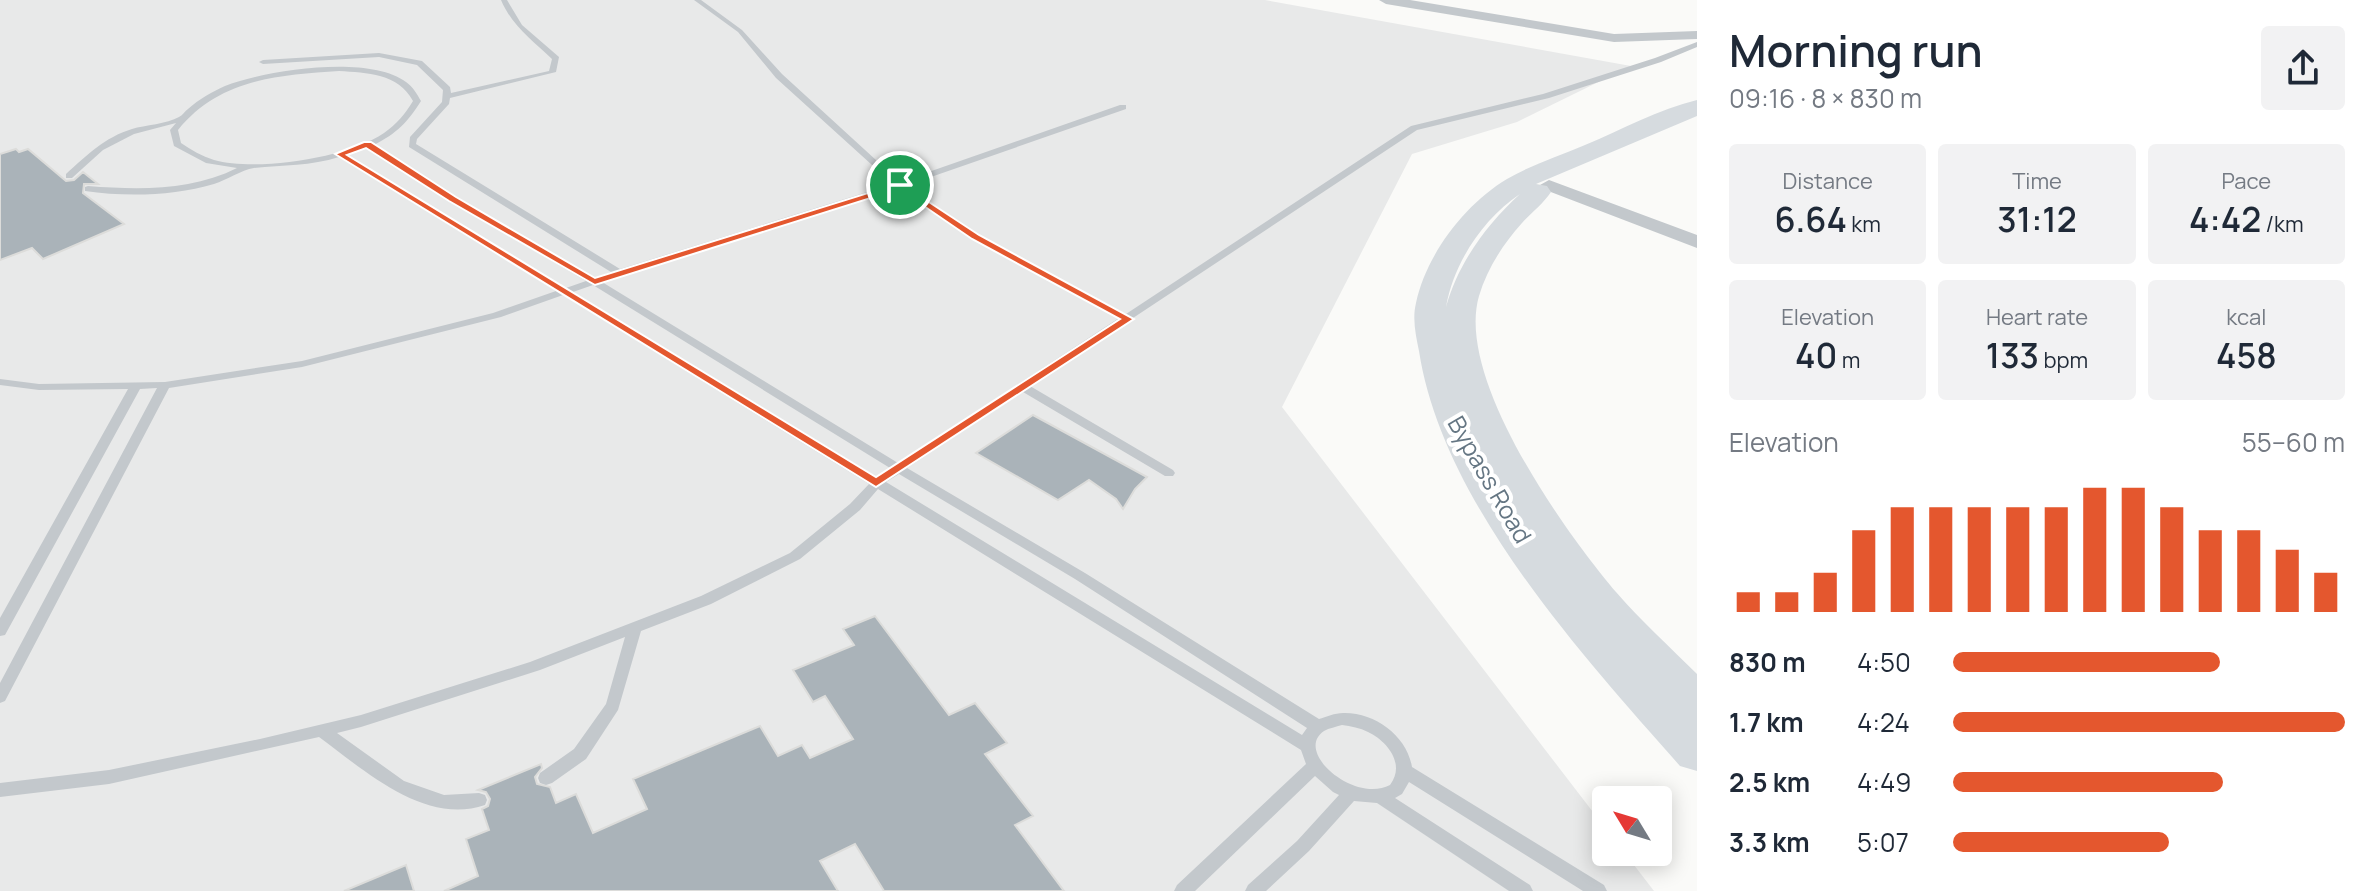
<!DOCTYPE html>
<html lang="en">
<head>
<meta charset="utf-8">
<style>
	body { margin:0; font-family:Manrope,sans-serif; background:#f2f2f3; color:#1f2937; height:100vh; display:flex; flex-direction:column; font-size:30px; white-space:nowrap }
	* { box-sizing:border-box; margin:0 }
	p { font-size:26px; color:#747a83 }
	.icon { flex:none; width:44px; height:44px; fill:none; stroke:currentColor; stroke-width:2; stroke-linecap:round; stroke-linejoin:round }
	.map { position:relative; flex:1; overflow:hidden }
	.sheet { display:flex; flex-direction:column; background:#fff; width:680px }
	.sheet>* { flex:none }
	.needle { width:52px; rotate:308deg }
	.fabs { position:absolute; left:1592px; top:786px; display:grid; gap:16px }
	.fabs a { display:grid; place-items:center; width:80px; height:80px; border-radius:8px; background:#fff; box-shadow:0 4px 20px #0003; font-size:40px }
	.pin { position:absolute; display:grid; place-items:center; width:68px; height:68px; color:#fff; margin:-34px; border:4px solid #fff; border-radius:50%; box-shadow:0 2px 8px #0007 }
	.round { display:grid; place-items:center; flex:none; width:84px; height:84px; border-radius:8px; background:#f2f2f3 }
	.summary { display:flex; align-items:center; justify-content:space-between; height:136px; padding:0 32px }
	h1 { font-size:44px; font-weight:600; line-height:60px }
	.stats { display:grid; grid-template-columns:repeat(3,1fr); gap:12px; height:136px; padding:8px 32px }
	.stats div { display:grid; align-content:center; border-radius:8px; background:#f2f2f3; text-align:center }
	.stats b { font-size:34px; font-weight:600 }
	.stats small { font-size:22px; font-weight:400 }
	.stats p { font-size:22px }
	.chart { height:224px; padding:16px 32px }
	.chart p { display:flex; justify-content:space-between }
	.chart svg { width:100%; height:144px; margin-top:8px; stroke:#e4572e; stroke-width:6 }
	ul { padding:0 32px; list-style:none; font-size:26px }
	li { display:grid; grid-template-columns:128px 96px 1fr; align-items:center; height:60px }
	li i { height:20px; border-radius:10px; background:#e4572e }
	main { display:flex; flex:1; min-height:0 }
	.map>svg:first-child { display:block }
	.built { fill:#e8e9e9 }
	.building { fill:#aab3b9; stroke:#dcdcda; stroke-width:2 }
	.lines { fill:none; stroke-linecap:round; stroke-linejoin:round }
	.service { fill:#c3c8cc; fill-rule:evenodd }
	.minor { fill:#c3c8cc; fill-rule:evenodd }
	.primary { fill:#d6dbdf; fill-rule:evenodd }
	.route { fill:#e4572e; stroke:#fff; stroke-width:2; fill-rule:evenodd }
	.labels { text-anchor:middle; stroke-width:8; stroke-linejoin:round; paint-order:stroke }
	.street-label { font-size:24px; fill:#657683; stroke:#fff }
</style>
</head>
<body>
<main>
<div class="map">
<svg width="1697" height="891" viewBox="0 0 1697 891">
	<rect width="100%" height="100%" fill="#fafaf8"/>
	<path class="built" d="M0,0H1265L1631,66L1517,122L1412,154L1282,407L1606,829V852H1624L1654,891H0Z"/>
	<path class="building" d="M16,149L19,152L28,149L66,181L74,180L83,172L98,184H84L83,193L124,224L43,259L32,248L0,260V154Z
		M1033,415L1147,477L1135,489L1123,509L1116,499L1089,480L1058,500L976,453Z
		M875,616L949,715L975,703L1007,743L985,754L1033,816L1015,825L1064,891H884L855,844L820,861L838,891H444L478,876L466,839L489,830L482,809L488,806L490,799L486,792L478,790L541,764L542,768L535,777L537,784L550,787L556,803L576,794L593,833L647,809L633,779L760,726L778,756L802,745L810,758L853,739L825,696L813,702L793,670L854,645L843,629Z
		M406,865L414,891H344Z"/>
	<g class="lines">
		<path class="service" d="M501,0H507L522,25L559,57L556,72L450,98L449,104L417,139L416,144L620,269L893,184L776,78L738,32L694,0H701L742,30L782,74L900,182L1120,105H1126V109L905,186L979,235L1126,314L1411,126L1543,94L1655,58L1697,42V47L1661,62L1549,98L1417,130L1133,318L1132,321L1127,322L1030,386L1173,470L1175,473L1173,476H1165L1023,392L907,468L1085,573L1319,719C1326,717 1335,713 1343,713C1375,712 1407,736 1412,767L1604,885L1607,891H1583L1409,782L1402,794L1395,798L1530,885L1533,891H1509L1377,803L1354,801L1309,851L1266,891H1245L1248,885L1297,841L1339,795L1333,792L1315,776L1195,891H1174L1177,885L1306,764L1301,750L878,489L860,510L800,559L711,604L641,631L618,710L586,759L552,783L546,785L540,783L538,778L540,773L574,749L606,704L625,637L540,670L361,727L337,733L404,781L444,795L479,793L485,795L487,800L485,805C425,826 364,770 319,737L109,784L0,797V783L109,770L260,739L361,715L530,662L701,596L790,553L850,504L869,484L563,295L501,317L302,367L169,388L5,701L0,703V683L157,388L140,389L5,635L0,636V618L128,389L39,390L0,385V379L39,384L165,382L302,361L493,313L556,291L339,157C311,166 283,165 254,168C241,170 227,180 214,184C174,196 126,197 85,191V187L88,186C139,190 191,191 237,168L206,163L174,146L170,130L176,123L134,134L103,150L72,178H66V174C86,156 105,137 132,129C145,125 167,124 179,117C183,115 185,111 188,109C199,99 212,92 225,86C266,70 369,54 406,82C413,87 417,94 421,101C407,123 397,133 374,145L455,197L595,278L611,272L409,147L410,137L442,102L443,90L417,65L379,57L263,64L259,62L263,60L379,53L422,61L450,87L451,93L549,71L552,59C532,40 512,26 501,0ZM339,71C367,73 398,73 413,101C405,114 397,124 384,133C347,158 257,172 214,160C202,156 191,150 181,143L178,130C219,79 278,75 339,71ZM367,148L449,201L586,281L566,288L347,155ZM897,189L973,239L1119,318L898,463L602,282ZM593,285L890,468L877,477L573,292ZM899,474L1075,579L1307,728L1302,735L886,482ZM1342,725C1351,726 1360,728 1368,732C1387,741 1406,764 1390,785C1355,804 1293,752 1324,731C1329,728 1336,727 1342,725Z"/>
		<path class="minor" d="M1379,0H1410L1614,34L1697,31V39L1614,42L1386,4Z
			M1549,180L1697,235V248L1543,189L1540,185Z"/>
		<path class="primary" d="M1697,100V116L1536,184L1547,186L1551,192C1543,204 1532,212 1522,223C1503,244 1487,269 1479,296C1455,378 1564,531 1616,592C1641,621 1670,647 1697,674V771L1680,766C1581,654 1442,502 1419,351C1416,336 1412,319 1416,303C1426,255 1465,204 1507,179C1531,165 1559,156 1585,145C1621,130 1659,109 1697,100ZM1520,194C1487,224 1458,263 1446,307C1454,262 1483,219 1520,194Z"/>
	</g>
	<path class="route" d="M364,142H371L456,197L595,278L900,183L979,235L1134,319L876,487L335,154ZM366,148L449,201L595,285L899,189L972,239L1120,319L876,477L347,155Z"/>
	<g class="labels">
		<g class="street-label">
			<text transform="translate(1489 480) rotate(60)" y="8">Bypass Road</text>
		</g>
	</g>
</svg>
<div class="fabs">
<a><svg class="needle" viewBox="-14 -14 28 28"><path d="M0-13l5 13h-10z" fill="#e53935"/><path d="M0 13l5-13h-10z" fill="#747a83"/></svg></a>
</div>
<div class="pin" style="left:900px;top:185px;background:#1e9e55"><svg class="icon" aria-label="arrive" viewBox="0 0 24 24"><path d="M6 21V4h12l-3 4 3 4H6"/></svg></div>
</div>
<section class="sheet">
<div class="summary"><div><h1>Morning run</h1><p>09:16 · 8 × 830 m</p></div><a class="round"><svg class="icon" aria-label="share" viewBox="0 0 24 24"><path d="M12 15V3M7 8l5-5 5 5M5 13v7h14v-7"/></svg></a></div>
<div class="stats">
<div><p>Distance</p><b>6.64<small> km</small></b></div>
<div><p>Time</p><b>31:12</b></div>
<div><p>Pace</p><b>4:42<small> /km</small></b></div>
</div>
<div class="stats">
<div><p>Elevation</p><b>40<small> m</small></b></div>
<div><p>Heart rate</p><b>133<small> bpm</small></b></div>
<div><p>kcal</p><b>458</b></div>
</div>
<div class="chart"><p><span>Elevation</span>55–60 m</p>
<svg viewBox="0 0 160 44" preserveAspectRatio="none"><path d="M5 44V38M15 44V38M25 44V32M35 44V19M45 44V12M55 44V12M65 44V12M75 44V12M85 44V12M95 44V6M105 44V6M115 44V12M125 44V19M135 44V19M145 44V25M155 44V32"/></svg>
</div>
<ul>
<li><b>830 m</b>4:50<i style="width:68%"></i></li>
<li><b>1.7 km</b>4:24<i style="width:100%"></i></li>
<li><b>2.5 km</b>4:49<i style="width:69%"></i></li>
<li><b>3.3 km</b>5:07<i style="width:55%"></i></li>
</ul>
</section>
</main>
</body>
</html>
